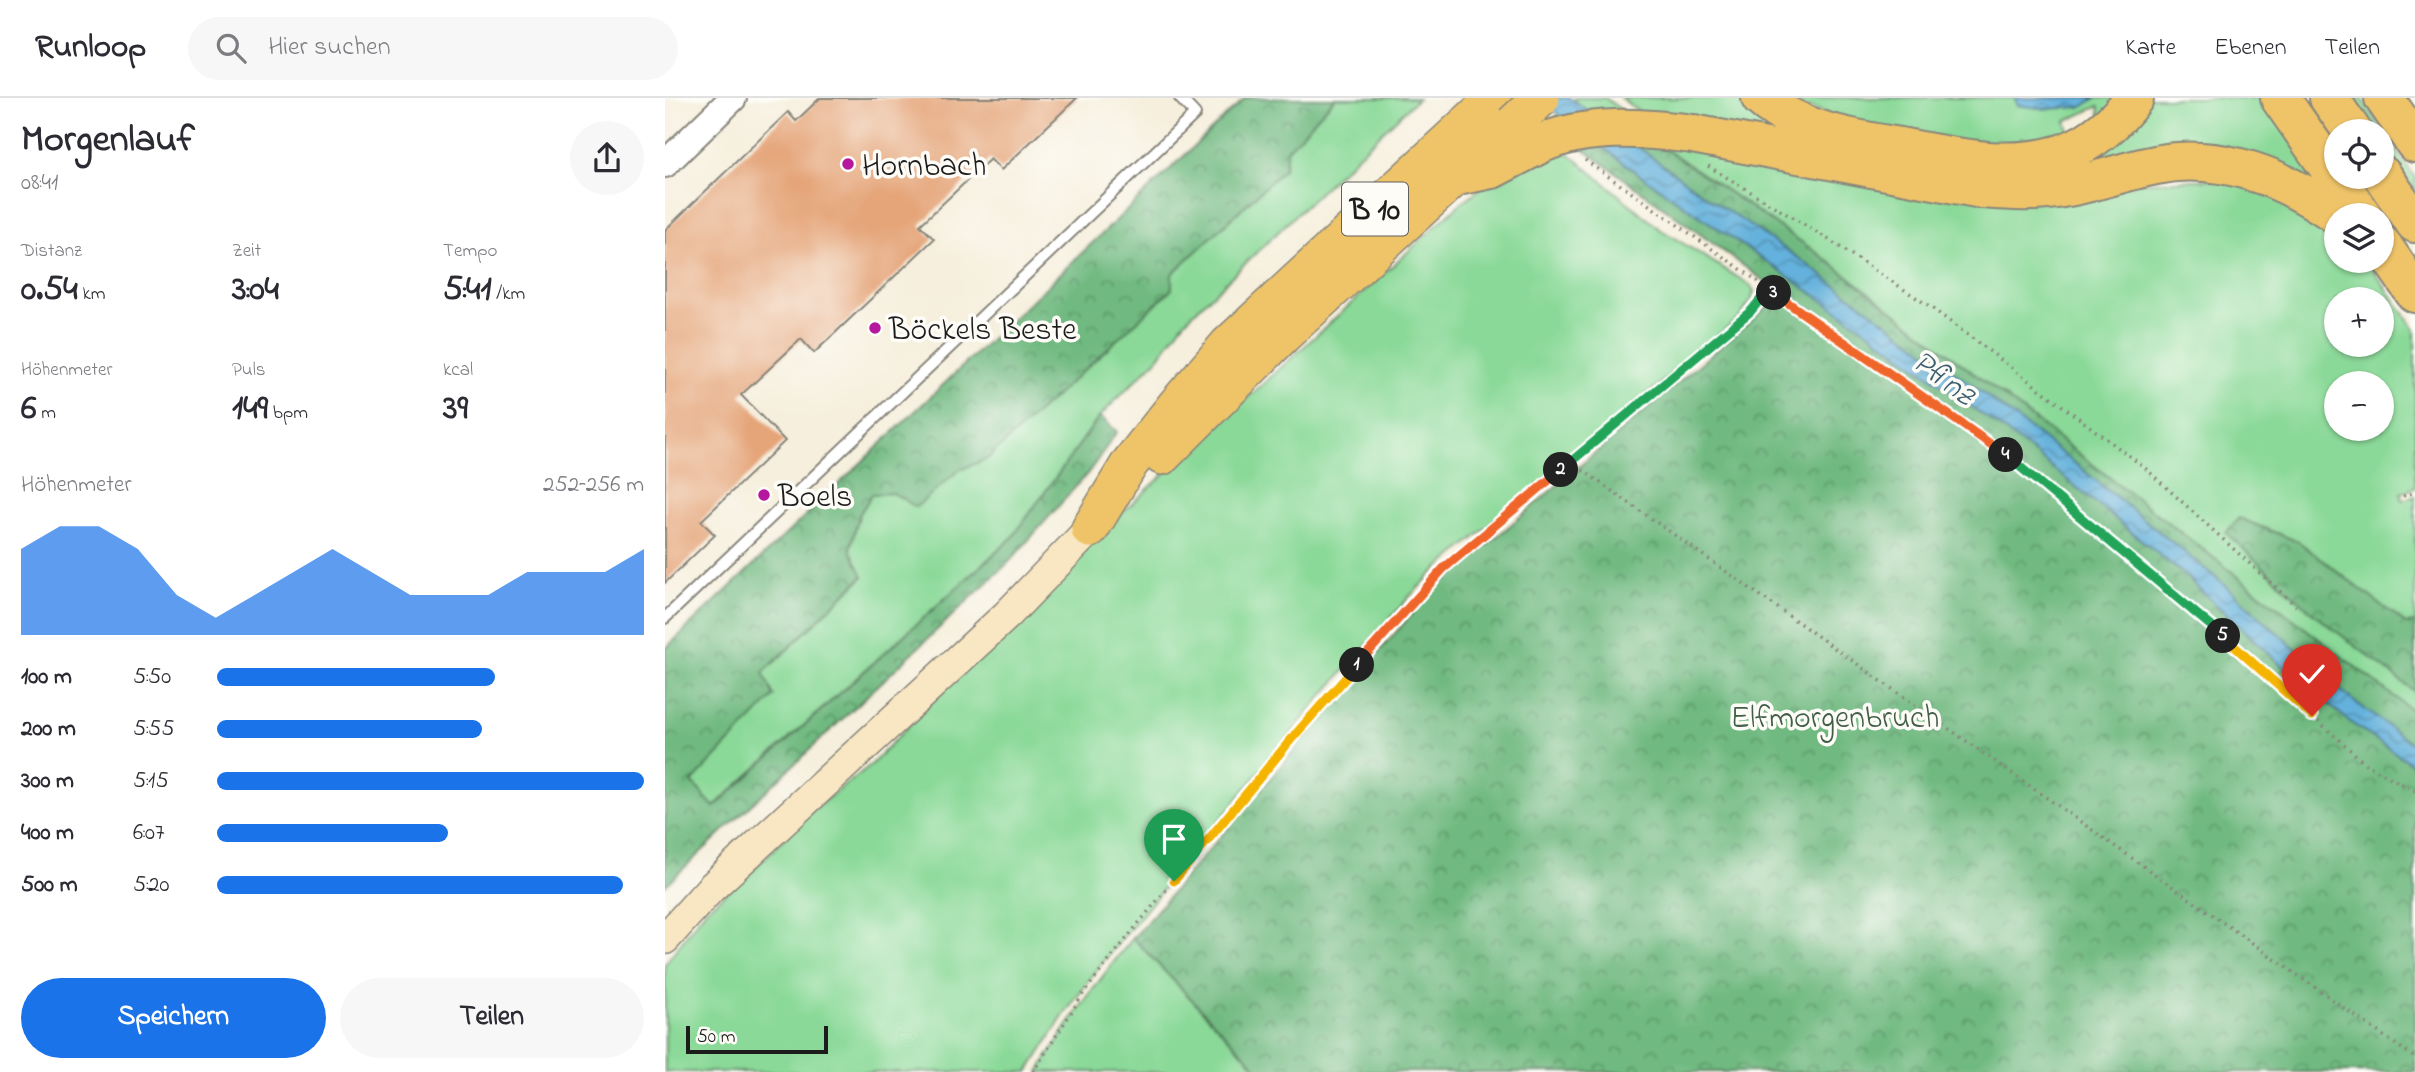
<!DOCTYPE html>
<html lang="de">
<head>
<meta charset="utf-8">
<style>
	body { margin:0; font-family:"Indie Flower",sans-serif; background:#f7f7f7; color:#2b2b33; height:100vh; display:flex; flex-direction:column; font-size:26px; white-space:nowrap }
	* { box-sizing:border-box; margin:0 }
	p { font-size:23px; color:#7c7c81 }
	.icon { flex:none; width:38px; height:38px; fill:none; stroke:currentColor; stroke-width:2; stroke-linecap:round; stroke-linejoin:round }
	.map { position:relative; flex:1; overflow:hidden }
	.sheet { display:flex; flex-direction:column; background:#fff; width:665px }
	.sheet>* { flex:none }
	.buttons { position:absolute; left:1659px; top:21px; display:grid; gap:14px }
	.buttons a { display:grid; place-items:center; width:70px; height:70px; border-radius:50%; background:#fff; box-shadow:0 2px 5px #0004; font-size:35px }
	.scale { position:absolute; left:21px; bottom:18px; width:142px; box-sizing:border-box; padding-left:7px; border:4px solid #1c1c1c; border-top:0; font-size:19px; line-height:24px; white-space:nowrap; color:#1c1c1c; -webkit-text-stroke:5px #fdfcf7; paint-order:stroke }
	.pin { position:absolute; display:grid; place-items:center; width:60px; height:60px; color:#fff; margin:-72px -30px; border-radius:50% 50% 50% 0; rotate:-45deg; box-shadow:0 0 7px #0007 }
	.pin .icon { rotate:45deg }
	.km { position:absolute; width:35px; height:35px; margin:-18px; border-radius:50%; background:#222; color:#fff; font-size:19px; line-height:35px; text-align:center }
	.round { display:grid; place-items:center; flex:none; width:74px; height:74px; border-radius:37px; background:#f7f7f7 }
	.head { display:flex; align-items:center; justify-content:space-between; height:119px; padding:0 21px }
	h1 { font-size:38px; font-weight:800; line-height:52px }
	.stats { display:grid; grid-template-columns:repeat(3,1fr); gap:10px; height:119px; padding:7px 21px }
	.stats div { display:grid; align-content:center }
	.stats b { font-size:35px; font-weight:800 }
	.stats small { font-size:19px; font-weight:400 }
	.stats p { font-size:19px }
	.chart { height:196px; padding:14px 21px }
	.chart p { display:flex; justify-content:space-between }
	.chart svg { width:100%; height:126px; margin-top:7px; fill:#1a73e8; opacity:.7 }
	.action { display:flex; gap:14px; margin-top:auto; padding:14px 21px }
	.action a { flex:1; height:80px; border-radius:42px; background:#1a73e8; color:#fff; font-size:28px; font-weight:800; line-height:80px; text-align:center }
	.action a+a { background:#f7f7f7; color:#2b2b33 }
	ul { padding:0 21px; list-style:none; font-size:23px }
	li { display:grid; grid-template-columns:112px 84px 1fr; align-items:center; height:52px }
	li i { height:18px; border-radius:9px; background:#1a73e8 }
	header { display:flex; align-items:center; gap:42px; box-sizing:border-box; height:98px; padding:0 35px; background:#fff; border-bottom:2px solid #e1e1e2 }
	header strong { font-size:33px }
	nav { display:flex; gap:38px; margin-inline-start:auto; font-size:24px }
	.search { width:490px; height:63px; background:#f7f7f7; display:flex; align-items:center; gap:18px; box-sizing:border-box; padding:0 24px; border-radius:38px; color:#7c7c81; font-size:26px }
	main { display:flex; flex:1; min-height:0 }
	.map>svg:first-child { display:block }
	.grass { fill:#8ad998; stroke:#537a5a; stroke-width:2; fill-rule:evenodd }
	.forest { fill:url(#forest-crowns); stroke:#466a4e; stroke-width:2 }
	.water { fill:url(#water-waves); stroke:#40667c; stroke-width:2 }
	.building { fill:#e5a579 }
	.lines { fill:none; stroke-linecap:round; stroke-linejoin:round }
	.service-casing { stroke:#89867c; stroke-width:14 }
	.tertiary-casing { stroke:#89867c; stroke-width:30 }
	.secondary-casing { stroke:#89867c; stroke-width:33 }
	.trunk-casing { stroke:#89867c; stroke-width:40 }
	.motorway-casing { stroke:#89867c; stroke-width:42 }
	.path { stroke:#89867c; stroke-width:3.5; stroke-dasharray:2 5; stroke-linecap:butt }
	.service { stroke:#fff; stroke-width:10 }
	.tertiary { stroke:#fff; stroke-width:26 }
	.secondary { stroke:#f9e7c3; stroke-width:30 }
	.trunk { stroke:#efc469; stroke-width:37 }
	.motorway { stroke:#efc469; stroke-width:38 }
	.trunk-bridge-casing { stroke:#89867c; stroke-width:40; stroke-linecap:butt }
	.motorway-bridge-casing { stroke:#89867c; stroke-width:42; stroke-linecap:butt }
	.trunk-bridge { stroke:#efc469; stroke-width:37 }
	.motorway-bridge { stroke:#efc469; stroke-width:38 }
	.split-1-casing { stroke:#fff; stroke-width:14 }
	.split-2-casing { stroke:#fff; stroke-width:14 }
	.split-3-casing { stroke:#fff; stroke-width:14 }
	.split-4-casing { stroke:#fff; stroke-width:14 }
	.split-5-casing { stroke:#fff; stroke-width:14 }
	.split-6-casing { stroke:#fff; stroke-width:14 }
	.split-1 { stroke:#f5b400; stroke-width:9 }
	.split-2 { stroke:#f0652b; stroke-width:9 }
	.split-3 { stroke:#22a559; stroke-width:9 }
	.split-4 { stroke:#f0652b; stroke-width:9 }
	.split-5 { stroke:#22a559; stroke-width:9 }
	.split-6 { stroke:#f5b400; stroke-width:9 }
	.poi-dot { fill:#b5179e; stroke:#fdfcf7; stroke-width:2.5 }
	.labels { text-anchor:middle; stroke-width:7; stroke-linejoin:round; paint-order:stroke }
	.shield { fill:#fdfcf7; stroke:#605f5e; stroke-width:2 }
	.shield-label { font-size:30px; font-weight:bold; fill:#1c1c1c }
	.poi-label { font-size:32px; fill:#1c1c1c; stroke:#fdfcf7; text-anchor:start }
	.park-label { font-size:32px; fill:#425e47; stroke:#fdfcf7 }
	.water-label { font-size:33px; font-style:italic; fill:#3c5f72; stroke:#fdfcf7 }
</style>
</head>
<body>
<header>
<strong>Runloop</strong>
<div class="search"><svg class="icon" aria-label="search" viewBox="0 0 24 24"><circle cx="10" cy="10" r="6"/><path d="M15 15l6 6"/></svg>Hier suchen</div>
<nav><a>Karte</a><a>Ebenen</a><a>Teilen</a></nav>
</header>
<main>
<section class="sheet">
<div class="head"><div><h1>Morgenlauf</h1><p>08:41</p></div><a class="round"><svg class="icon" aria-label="share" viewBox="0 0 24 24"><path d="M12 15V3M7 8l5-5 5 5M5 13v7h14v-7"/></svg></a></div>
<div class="stats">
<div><p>Distanz</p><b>0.54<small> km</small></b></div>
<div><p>Zeit</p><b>3:04</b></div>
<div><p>Tempo</p><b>5:41<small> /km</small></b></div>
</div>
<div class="stats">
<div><p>Höhenmeter</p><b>6<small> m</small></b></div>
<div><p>Puls</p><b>149<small> bpm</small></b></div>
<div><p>kcal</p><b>39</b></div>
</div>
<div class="chart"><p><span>Höhenmeter</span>252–256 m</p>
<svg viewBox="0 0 160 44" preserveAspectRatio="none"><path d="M0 44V14L10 6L20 6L30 14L40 30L50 38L60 30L70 22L80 14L90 22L100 30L110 30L120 30L130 22L140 22L150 22L160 14V44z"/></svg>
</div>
<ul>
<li><b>100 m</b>5:50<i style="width:65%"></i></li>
<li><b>200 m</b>5:55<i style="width:62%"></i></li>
<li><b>300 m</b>5:15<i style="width:100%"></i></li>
<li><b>400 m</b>6:07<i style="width:54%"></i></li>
<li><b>500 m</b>5:20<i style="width:95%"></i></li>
</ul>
<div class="action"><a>Speichern</a><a>Teilen</a></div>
</section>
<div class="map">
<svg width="1750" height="974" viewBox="0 0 1750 974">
	<defs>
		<pattern id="forest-crowns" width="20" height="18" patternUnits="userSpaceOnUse" patternTransform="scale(1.75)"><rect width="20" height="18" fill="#6fb980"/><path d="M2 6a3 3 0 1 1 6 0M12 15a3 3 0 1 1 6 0" fill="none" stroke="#5a9668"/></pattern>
		<pattern id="water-waves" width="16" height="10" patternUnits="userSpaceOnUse" patternTransform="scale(1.75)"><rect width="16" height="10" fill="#63b1dc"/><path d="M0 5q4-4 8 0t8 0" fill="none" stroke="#518fb2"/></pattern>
	</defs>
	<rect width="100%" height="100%" fill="#fdfcf7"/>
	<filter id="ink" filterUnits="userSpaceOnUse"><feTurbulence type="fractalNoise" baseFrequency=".0143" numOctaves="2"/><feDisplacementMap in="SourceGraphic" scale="14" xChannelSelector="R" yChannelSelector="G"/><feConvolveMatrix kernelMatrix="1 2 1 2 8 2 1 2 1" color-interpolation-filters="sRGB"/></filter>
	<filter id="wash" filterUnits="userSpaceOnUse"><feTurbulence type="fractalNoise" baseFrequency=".00686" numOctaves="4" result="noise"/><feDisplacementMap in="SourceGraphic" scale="28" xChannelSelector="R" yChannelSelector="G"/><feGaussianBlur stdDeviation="1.57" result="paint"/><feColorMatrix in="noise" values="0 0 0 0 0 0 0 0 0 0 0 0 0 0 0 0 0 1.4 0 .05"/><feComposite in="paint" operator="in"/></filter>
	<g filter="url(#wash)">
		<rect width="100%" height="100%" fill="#f6efdd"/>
		<path class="grass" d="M670,0H753L520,223L493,260L435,318L347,440L48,709L27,684L108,598L98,575L198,479L185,452L194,417L207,396L228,395L251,408L294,372L322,361L506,176L619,71L622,52Z
			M911,0H940L963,17L878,30Z
			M956,0H1082C1093,11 1105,22 1120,29C1157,47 1197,53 1237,60C1284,69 1338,83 1385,69C1426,58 1456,33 1482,0H1603L1681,113L1679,114C1627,63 1547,44 1477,59C1429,70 1385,88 1336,84C1299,81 1262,72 1226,65C1165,54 1104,43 1043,31V25L979,18Z
			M1108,0H1458L1436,23L1434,8L1401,23L1405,36L1417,35L1309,54Z
			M1687,0H1696L1750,80V92L1717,43V33H1710Z
			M995,47L1459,85L1577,80L1671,131V163H1702L1750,231V390L1736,395L1737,402L1750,398V615L1158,159ZM1671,201H1717V247H1671ZM1671,285H1717V331H1671Z
			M902,54L995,131L1085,187L1089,193L1087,201L1075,219L771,472L745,498L645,612L434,869L399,917L363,974H0V866L41,811L86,774L148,712L207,666L275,595L446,425L795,106L833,77Z
			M468,840L596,974H374C401,926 433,883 468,840Z"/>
		<path class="forest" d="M580,0H670L622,52L619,71L507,176V191L322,361L294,372L251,409L228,395L207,396L194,417L185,451L198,478L98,575L109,598L27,684L49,709L347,440L435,318L452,334L423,375L343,465L0,788V551Z
			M995,47L1158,159L1750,615V974H596L468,840L762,498L1117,196L917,50Z
			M1574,420L1634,444L1741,526L1750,525V594L1649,516L1561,435Z"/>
		<path class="water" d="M872,0H905L1045,101L1135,161L1307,287L1412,367L1561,488L1682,598L1750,648V668L1689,627L1627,577L1518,476L1363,350L1201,232L975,77Z
			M1350,0H1431L1417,9L1381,11L1352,7Z"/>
		<g id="blocks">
			<path class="building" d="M155,0H412L336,72L325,61L255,127L269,141L149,255L136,241L76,297L120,343L36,423L50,437L0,485V132L123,14L131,23Z"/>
		</g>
	</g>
	<g filter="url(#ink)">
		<use href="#blocks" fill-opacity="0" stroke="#89867c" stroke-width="2"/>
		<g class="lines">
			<defs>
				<path id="service" d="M0,520L530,16L515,0"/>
				<path id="tertiary" d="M0,66L68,0"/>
				<path id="secondary" d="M0,841L46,790L342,517L425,431"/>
				<path id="trunk" d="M497,358L618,237L848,26
					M425,431L465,365L512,306L563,247L830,0"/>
				<path id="motorway" d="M1096,0C1136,35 1190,41 1240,50C1292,60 1347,72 1399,55C1427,45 1452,23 1469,0
					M1615,0L1697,117
					M1664,0L1687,33
					M1719,0L1750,45
					M1028,36L1317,91C1344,93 1370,95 1397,90C1436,84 1473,67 1512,64C1572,60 1625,84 1672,117
					M1717,77L1750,125
					M788,79L827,71L875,46
					M1717,147L1750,195"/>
			</defs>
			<use href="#service" class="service-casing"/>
			<use href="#tertiary" class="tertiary-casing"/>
			<use href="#secondary" class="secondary-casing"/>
			<use href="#trunk" class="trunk-casing"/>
			<use href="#motorway" class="motorway-casing"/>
			<path class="path" d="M920,62L1344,359L1537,519L1702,667L1750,693
				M1043,68L1161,140L1264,208L1479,369L1631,508
				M906,364L1750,960
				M1738,398L1750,394
				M368,974L418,896L473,826L629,637L778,471L1086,213L1103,191"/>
			<use href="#service" class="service"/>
			<use href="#tertiary" class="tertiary"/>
			<use href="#secondary" class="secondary"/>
			<use href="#trunk" class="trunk"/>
			<use href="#motorway" class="motorway"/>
			<defs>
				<path id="trunk-bridge" d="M848,26L876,0"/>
				<path id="motorway-bridge" d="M875,46C923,25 977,30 1028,36"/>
			</defs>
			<use href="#trunk-bridge" class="trunk-bridge-casing"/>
			<use href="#motorway-bridge" class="motorway-bridge-casing"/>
			<use href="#trunk-bridge" class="trunk-bridge"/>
			<use href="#motorway-bridge" class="motorway-bridge"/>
		</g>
	</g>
	<g class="lines" filter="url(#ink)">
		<defs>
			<path id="split-1" d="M509,783L629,638L692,567"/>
			<path id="split-2" d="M692,567L778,471L896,372"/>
			<path id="split-3" d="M896,372L1086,213L1104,191L1109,195"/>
			<path id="split-4" d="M1109,195L1341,357"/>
			<path id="split-5" d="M1341,357L1558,538"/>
			<path id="split-6" d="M1558,538L1647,618"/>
		</defs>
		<use href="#split-1" class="split-1-casing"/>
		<use href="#split-2" class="split-2-casing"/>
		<use href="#split-3" class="split-3-casing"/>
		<use href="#split-4" class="split-4-casing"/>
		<use href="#split-5" class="split-5-casing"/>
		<use href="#split-6" class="split-6-casing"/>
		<use href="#split-1" class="split-1"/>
		<use href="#split-2" class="split-2"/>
		<use href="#split-3" class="split-3"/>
		<use href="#split-4" class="split-4"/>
		<use href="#split-5" class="split-5"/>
		<use href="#split-6" class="split-6"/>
	</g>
	<g class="poi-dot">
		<circle cx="183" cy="66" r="7"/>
		<circle cx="210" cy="230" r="7"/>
		<circle cx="99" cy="397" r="7"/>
	</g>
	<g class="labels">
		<rect class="shield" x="677" y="84.5" width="66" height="53" rx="5"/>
		<g class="shield-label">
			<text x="710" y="121">B 10</text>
		</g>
		<g class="poi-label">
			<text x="197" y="77">Hornbach</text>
			<text x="224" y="241">Böckels Beste</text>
			<text x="113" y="408">Boels</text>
		</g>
		<g class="park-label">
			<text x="1170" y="629">Elfmorgenbruch</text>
		</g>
		<g class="water-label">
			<text transform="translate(1280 278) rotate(37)" y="12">Pfinz</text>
		</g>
	</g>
</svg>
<div class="buttons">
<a><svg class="icon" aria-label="locate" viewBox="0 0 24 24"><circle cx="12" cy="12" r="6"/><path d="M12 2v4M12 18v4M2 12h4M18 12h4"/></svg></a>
<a><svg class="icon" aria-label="layers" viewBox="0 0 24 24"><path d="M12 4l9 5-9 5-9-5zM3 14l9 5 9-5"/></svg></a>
<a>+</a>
<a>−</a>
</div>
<div class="scale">50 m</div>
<div class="pin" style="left:509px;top:783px;background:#1e9e55"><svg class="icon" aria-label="arrive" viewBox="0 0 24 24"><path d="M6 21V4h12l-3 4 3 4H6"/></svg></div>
<div class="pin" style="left:1647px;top:618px;background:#d93025"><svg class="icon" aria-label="check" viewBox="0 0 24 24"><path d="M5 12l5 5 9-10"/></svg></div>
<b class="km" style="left:692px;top:567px">1</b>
<b class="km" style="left:896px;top:372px">2</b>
<b class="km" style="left:1109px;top:195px">3</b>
<b class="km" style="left:1341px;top:357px">4</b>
<b class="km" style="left:1558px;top:538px">5</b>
</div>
</main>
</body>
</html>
